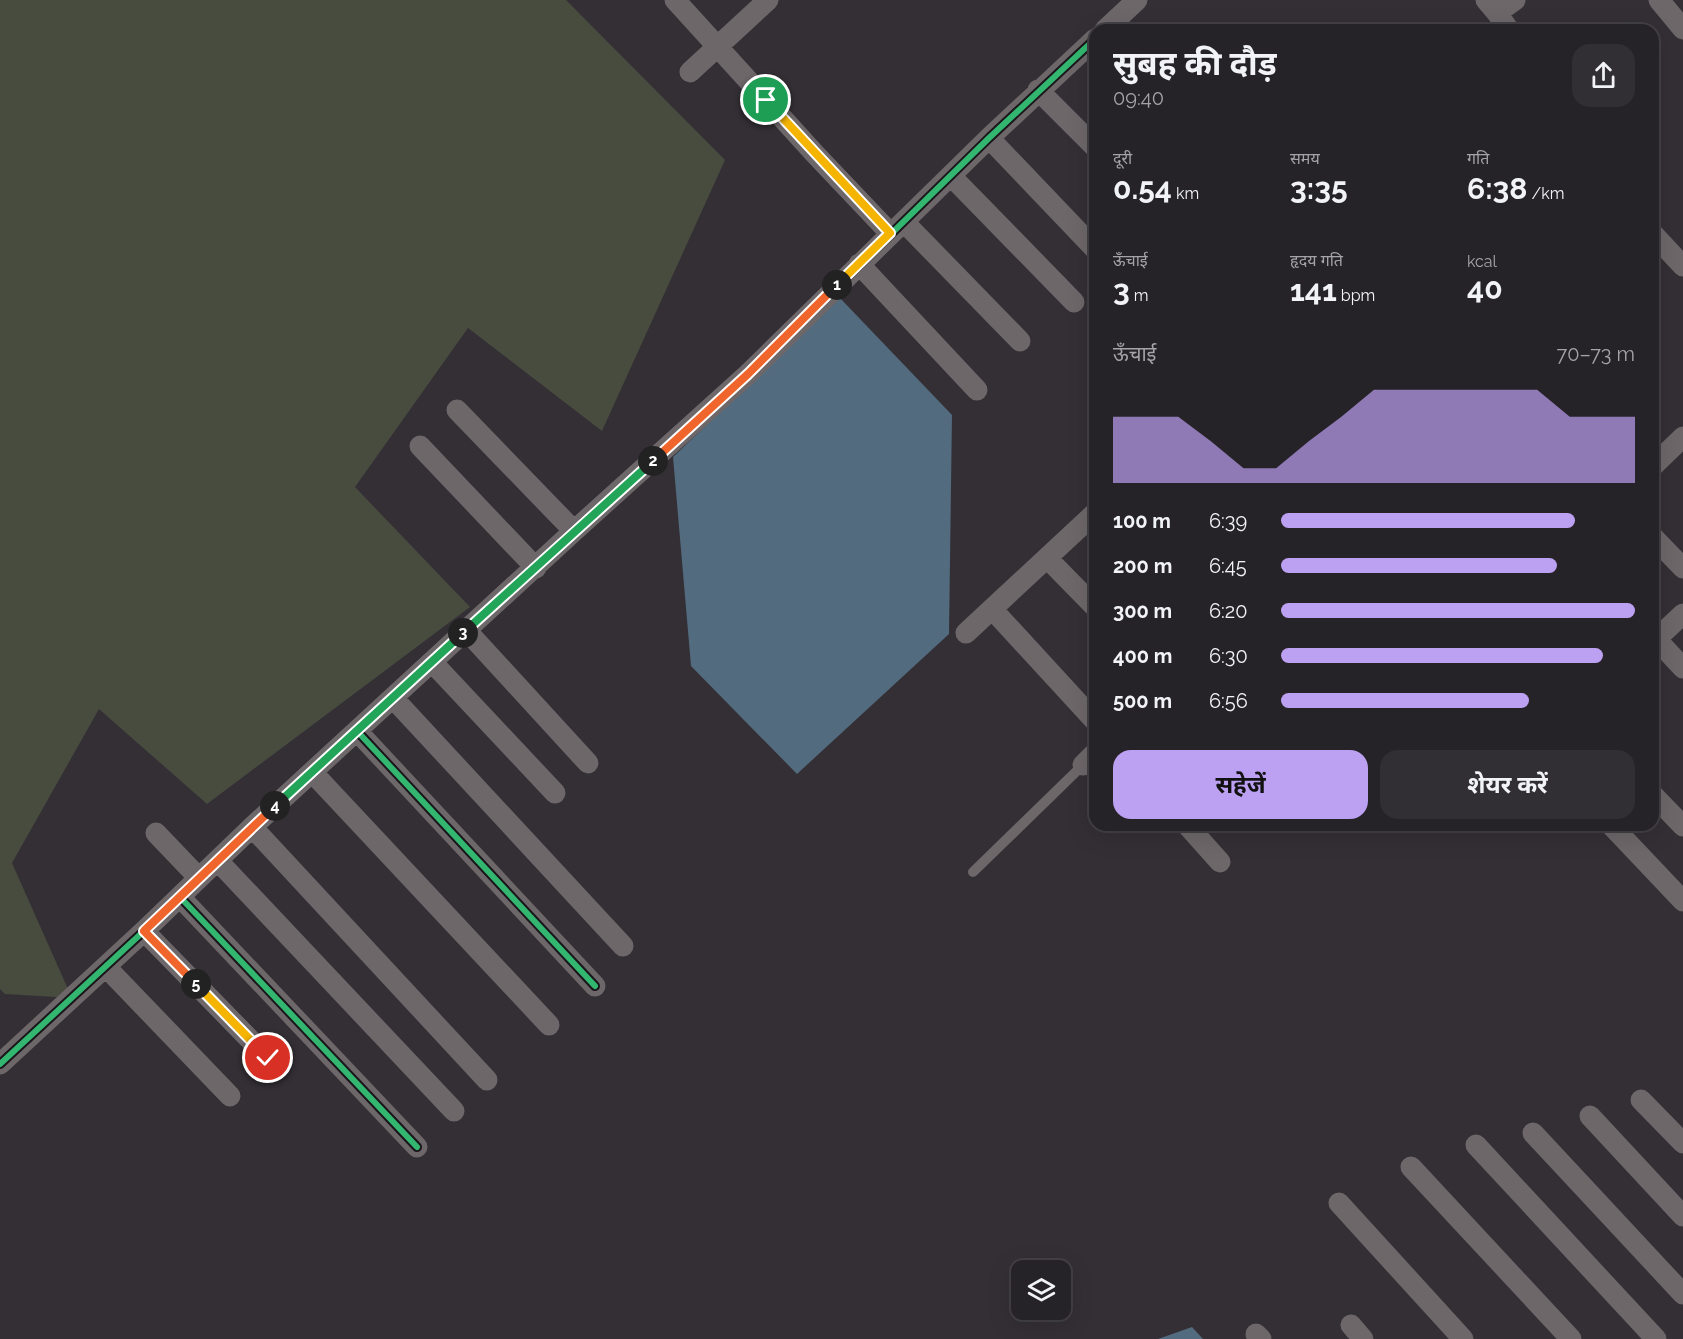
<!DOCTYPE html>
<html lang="hi">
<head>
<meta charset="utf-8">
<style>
	body { margin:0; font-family:Raleway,"Noto Sans Devanagari",sans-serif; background:#322f34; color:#f1f3f6; height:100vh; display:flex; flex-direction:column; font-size:22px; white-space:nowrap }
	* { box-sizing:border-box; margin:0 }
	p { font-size:20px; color:#a4a4a8 }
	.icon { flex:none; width:33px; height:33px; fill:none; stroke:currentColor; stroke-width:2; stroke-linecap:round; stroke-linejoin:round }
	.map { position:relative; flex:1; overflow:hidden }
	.sheet { position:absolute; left:1089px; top:24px; width:570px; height:807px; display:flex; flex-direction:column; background:#262328; border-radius:18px; box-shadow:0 6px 24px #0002,0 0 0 2px #424045 }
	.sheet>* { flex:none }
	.tools { position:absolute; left:1011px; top:1260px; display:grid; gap:12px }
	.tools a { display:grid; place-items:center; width:60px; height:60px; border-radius:12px; background:#262328; box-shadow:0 6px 24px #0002,0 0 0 2px #424045; font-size:30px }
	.pin { position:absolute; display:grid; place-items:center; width:51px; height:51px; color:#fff; margin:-26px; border:3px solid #fff; border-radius:50%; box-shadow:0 2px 6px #0007 }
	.km { position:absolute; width:30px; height:30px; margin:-15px; border-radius:50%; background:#222; color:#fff; font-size:16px; line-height:30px; text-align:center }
	.round { display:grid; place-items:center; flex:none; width:63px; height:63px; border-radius:18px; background:#322f34 }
	.head { display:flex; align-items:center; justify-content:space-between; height:102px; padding:0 24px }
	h1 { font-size:33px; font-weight:700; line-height:45px }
	.figures { display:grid; grid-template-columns:repeat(3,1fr); gap:9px; height:102px; padding:6px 24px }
	.figures div { display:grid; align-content:center }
	.figures b { font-size:30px; font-weight:700 }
	.figures small { font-size:16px; font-weight:400 }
	.figures p { font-size:16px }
	.chart { height:168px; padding:12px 24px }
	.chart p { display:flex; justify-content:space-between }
	.chart svg { width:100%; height:108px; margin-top:6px; fill:#bca0f2; opacity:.7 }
	.action { display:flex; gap:12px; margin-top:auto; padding:12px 24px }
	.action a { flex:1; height:69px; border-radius:18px; background:#bca0f2; color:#111; font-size:24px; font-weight:700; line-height:69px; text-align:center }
	.action a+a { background:#322f34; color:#f1f3f6 }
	ul { padding:0 24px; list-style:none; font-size:20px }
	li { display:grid; grid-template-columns:96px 72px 1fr; align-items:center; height:45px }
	li i { height:15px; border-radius:8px; background:#bca0f2 }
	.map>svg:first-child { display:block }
	.green { fill:#484c3f }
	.water { fill:#536b7e }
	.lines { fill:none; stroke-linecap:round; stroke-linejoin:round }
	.service { stroke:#6d6769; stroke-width:10 }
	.minor { stroke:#6d6769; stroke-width:21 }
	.cycleway-casing { stroke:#1a161b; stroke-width:10 }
	.cycleway { stroke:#33b770; stroke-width:6 }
	.split-1-casing { stroke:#fff; stroke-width:12 }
	.split-2-casing { stroke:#fff; stroke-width:12 }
	.split-3-casing { stroke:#fff; stroke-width:12 }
	.split-4-casing { stroke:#fff; stroke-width:12 }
	.split-5-casing { stroke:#fff; stroke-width:12 }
	.split-6-casing { stroke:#fff; stroke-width:12 }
	.split-1 { stroke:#f5b400; stroke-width:8 }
	.split-2 { stroke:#f0652b; stroke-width:8 }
	.split-3 { stroke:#22a559; stroke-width:8 }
	.split-4 { stroke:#22a559; stroke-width:8 }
	.split-5 { stroke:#f0652b; stroke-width:8 }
	.split-6 { stroke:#f5b400; stroke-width:8 }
</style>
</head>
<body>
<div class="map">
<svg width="1683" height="1339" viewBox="0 0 1683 1339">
	<rect width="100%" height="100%" fill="#332f35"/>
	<path class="green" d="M0,0H566L725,160L602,431L468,328L355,487L470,607L207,804L99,709L12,863L72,998L5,994L0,989Z"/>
	<path class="water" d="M840,298L952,415L949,634L797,774L691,666L673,457Z
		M1192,1327L1203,1339H1158Z"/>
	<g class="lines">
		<path class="service" d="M973,872L1083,765"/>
		<path class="minor" d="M675,0L815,154L890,233
			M1486,0L1497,13L1509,30
			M1659,0L1683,29
			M1497,13L1515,0
			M1105,30L1137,0
			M690,72L768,0
			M1038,90L1095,147
			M989,138L1095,249
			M951,176L1074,302
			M904,222L1020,341
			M1653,234L1683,266
			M859,264L977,390
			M457,410L574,531
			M420,446L536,568
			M1653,466L1683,437
			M1653,537L1683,568
			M1047,558L1095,607
			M992,609L1095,721
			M466,630L588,763
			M966,633L1095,513
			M1656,639L1683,668
			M1653,642L1683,614
			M432,662L555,793
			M393,698L623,946
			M357,731L595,986
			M1083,765L1095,753
			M312,772L549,1025
			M1653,795L1683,826
			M1187,825L1220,862
			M1611,825L1683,901
			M252,827L487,1080
			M156,833L199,878
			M218,861L454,1111
			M180,897L417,1147
			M144,931L268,1058
			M106,967L230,1096
			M0,1064L144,931L252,827L574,531L748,374L989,138L1095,39
			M1641,1100L1683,1143
			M1590,1116L1683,1216
			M1533,1133L1683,1294
			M1476,1145L1656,1339
			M1411,1167L1571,1339
			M1339,1203L1463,1339
			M1351,1325L1363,1339
			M1256,1334L1261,1339"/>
		<defs>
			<path id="cycleway" d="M357,731L595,986
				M180,897L417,1147
				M0,1064L144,931L252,827L574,531L748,374L989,138L1095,39"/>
		</defs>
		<use href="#cycleway" class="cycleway-casing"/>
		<use href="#cycleway" class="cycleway"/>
	</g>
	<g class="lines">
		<defs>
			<path id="split-1" d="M766,100L890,233L837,285"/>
			<path id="split-2" d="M653,461L748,374L837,285"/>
			<path id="split-3" d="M463,633L653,461"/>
			<path id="split-4" d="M275,806L463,633"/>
			<path id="split-5" d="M196,984L144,931L275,806"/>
			<path id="split-6" d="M196,984L268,1058"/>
		</defs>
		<use href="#split-1" class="split-1-casing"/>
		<use href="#split-2" class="split-2-casing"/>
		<use href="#split-3" class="split-3-casing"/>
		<use href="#split-4" class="split-4-casing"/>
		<use href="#split-5" class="split-5-casing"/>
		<use href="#split-6" class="split-6-casing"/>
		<use href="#split-1" class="split-1"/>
		<use href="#split-2" class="split-2"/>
		<use href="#split-3" class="split-3"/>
		<use href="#split-4" class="split-4"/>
		<use href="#split-5" class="split-5"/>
		<use href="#split-6" class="split-6"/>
	</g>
</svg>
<div class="tools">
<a><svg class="icon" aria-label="layers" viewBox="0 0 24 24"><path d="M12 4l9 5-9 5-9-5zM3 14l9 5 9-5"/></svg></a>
</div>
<div class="pin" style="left:766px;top:100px;background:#1e9e55"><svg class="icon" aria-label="arrive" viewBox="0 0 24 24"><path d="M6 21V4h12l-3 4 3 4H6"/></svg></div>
<div class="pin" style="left:268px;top:1058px;background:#d93025"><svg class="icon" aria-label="check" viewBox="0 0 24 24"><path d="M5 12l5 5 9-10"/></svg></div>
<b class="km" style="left:837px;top:285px">1</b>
<b class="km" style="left:653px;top:461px">2</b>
<b class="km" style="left:463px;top:633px">3</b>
<b class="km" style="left:275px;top:806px">4</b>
<b class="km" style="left:196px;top:984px">5</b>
<section class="sheet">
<div class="head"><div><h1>सुबह की दौड़</h1><p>09:40</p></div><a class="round"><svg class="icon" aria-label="share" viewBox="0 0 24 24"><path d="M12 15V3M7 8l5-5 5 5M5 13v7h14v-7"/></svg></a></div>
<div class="figures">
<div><p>दूरी</p><b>0.54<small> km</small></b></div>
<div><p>समय</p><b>3:35</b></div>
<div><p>गति</p><b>6:38<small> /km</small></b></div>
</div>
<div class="figures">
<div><p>ऊँचाई</p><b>3<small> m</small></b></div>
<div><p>हृदय गति</p><b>141<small> bpm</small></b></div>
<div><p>kcal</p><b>40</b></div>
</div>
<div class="chart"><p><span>ऊँचाई</span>70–73 m</p>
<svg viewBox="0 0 160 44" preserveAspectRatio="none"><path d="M0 44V17L10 17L20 17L30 27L40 38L50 38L60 27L70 17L80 6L90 6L100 6L110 6L120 6L130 6L140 17L150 17L160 17V44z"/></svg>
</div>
<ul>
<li><b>100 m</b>6:39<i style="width:83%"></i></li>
<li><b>200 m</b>6:45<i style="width:78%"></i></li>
<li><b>300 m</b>6:20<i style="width:100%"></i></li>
<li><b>400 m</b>6:30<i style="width:91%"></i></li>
<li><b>500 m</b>6:56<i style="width:70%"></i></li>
</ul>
<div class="action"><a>सहेजें</a><a>शेयर करें</a></div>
</section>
</div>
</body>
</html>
